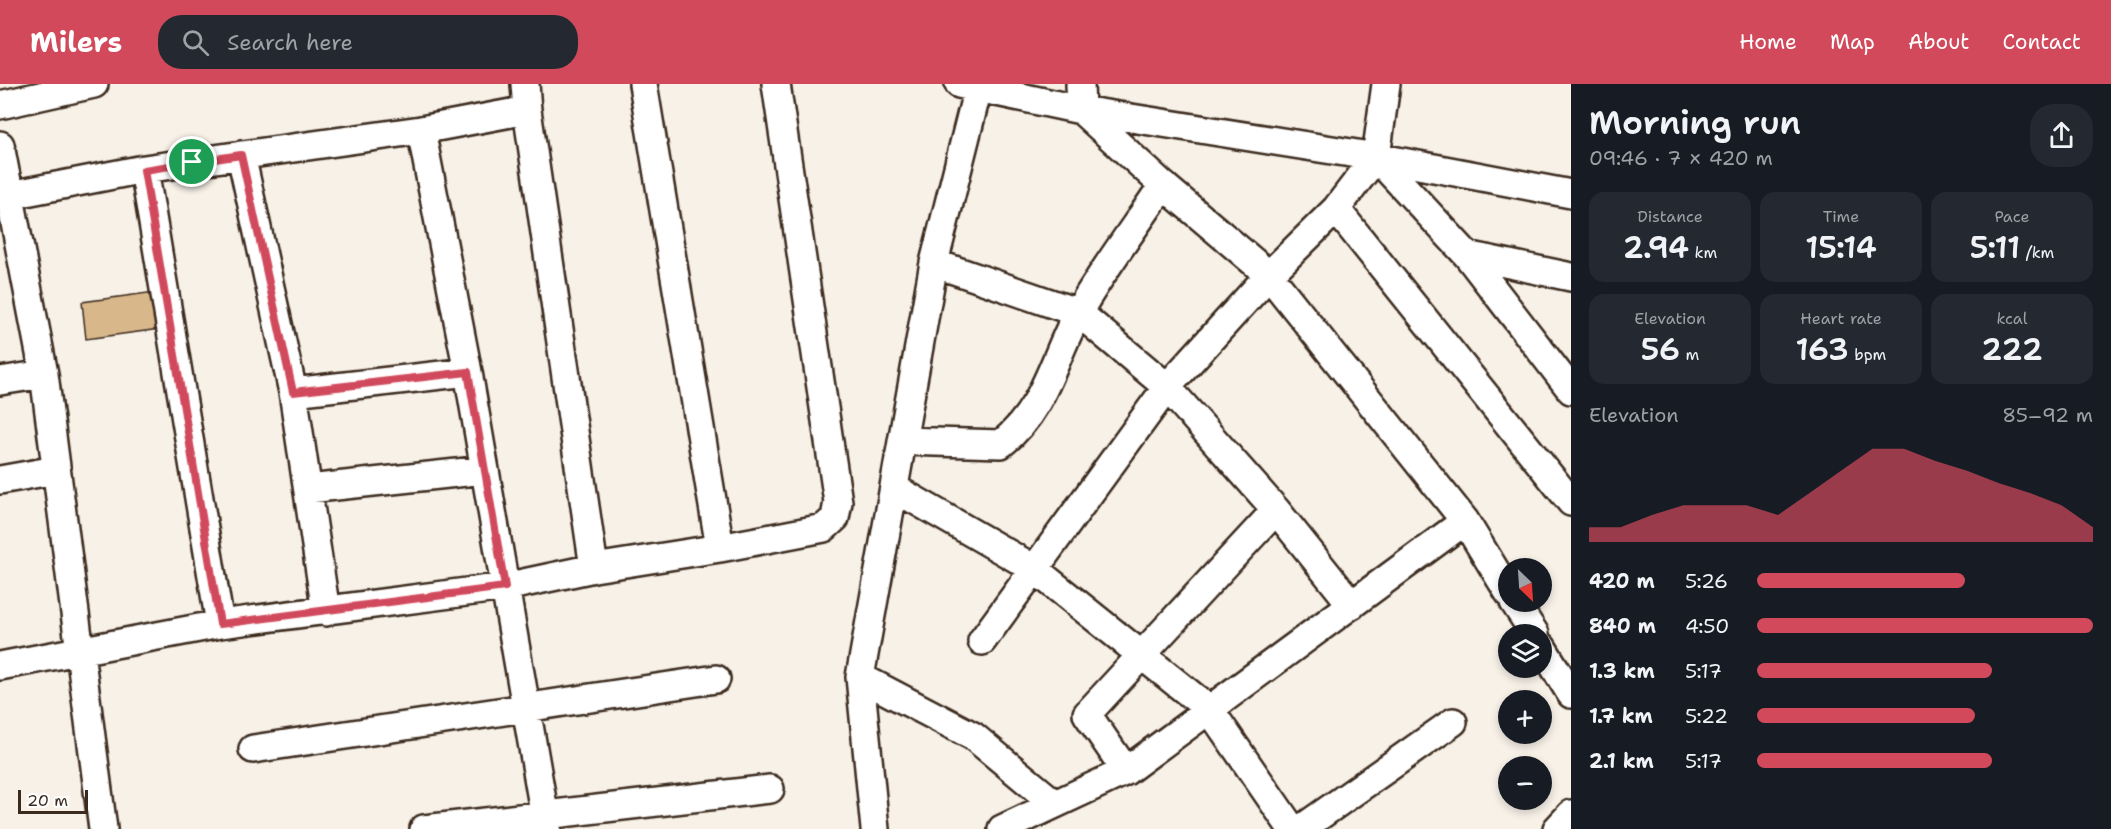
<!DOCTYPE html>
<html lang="en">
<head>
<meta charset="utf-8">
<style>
	body { margin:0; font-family:"Shantell Sans",sans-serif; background:#242831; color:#f1f3f6; height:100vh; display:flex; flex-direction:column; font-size:22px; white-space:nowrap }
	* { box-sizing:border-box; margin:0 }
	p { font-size:20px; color:#9ea1a6 }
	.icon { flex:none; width:33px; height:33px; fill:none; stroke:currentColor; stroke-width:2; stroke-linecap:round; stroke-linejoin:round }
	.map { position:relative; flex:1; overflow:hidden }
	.panel { display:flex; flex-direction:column; background:#171b24; width:540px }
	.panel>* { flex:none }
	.needle { width:39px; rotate:155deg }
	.fabs { position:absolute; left:1498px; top:474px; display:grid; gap:12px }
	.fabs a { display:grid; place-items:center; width:54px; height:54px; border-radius:50%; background:#171b24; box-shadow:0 3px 9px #0003; font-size:30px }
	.scale { position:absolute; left:18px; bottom:15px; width:70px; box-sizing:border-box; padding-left:6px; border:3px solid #3b2a1e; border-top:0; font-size:16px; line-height:21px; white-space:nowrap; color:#3b2a1e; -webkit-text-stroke:4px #fff; paint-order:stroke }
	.pin { position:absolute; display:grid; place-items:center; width:51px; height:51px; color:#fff; margin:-26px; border:3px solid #fff; border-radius:50%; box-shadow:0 2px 6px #0007 }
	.round { display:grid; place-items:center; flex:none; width:63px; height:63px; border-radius:24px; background:#242831 }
	.headline { display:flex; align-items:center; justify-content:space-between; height:102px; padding:0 18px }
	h1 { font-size:33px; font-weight:600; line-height:45px }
	.stats { display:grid; grid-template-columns:repeat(3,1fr); gap:9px; height:102px; padding:6px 18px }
	.stats div { display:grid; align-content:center; border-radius:15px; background:#242831; text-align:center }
	.stats b { font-size:30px; font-weight:600 }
	.stats small { font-size:16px; font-weight:400 }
	.stats p { font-size:16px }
	.chart { height:168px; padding:12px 18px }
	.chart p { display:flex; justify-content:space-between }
	.chart svg { width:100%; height:108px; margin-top:6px; fill:#d1495b; opacity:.7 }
	ul { padding:0 18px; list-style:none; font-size:20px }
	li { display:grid; grid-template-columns:96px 72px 1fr; align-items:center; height:45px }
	li i { height:15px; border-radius:8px; background:#d1495b }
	header { display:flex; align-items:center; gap:36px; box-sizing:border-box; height:84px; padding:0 30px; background:#d1495b; color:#fff }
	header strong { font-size:28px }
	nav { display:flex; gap:33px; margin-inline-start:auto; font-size:21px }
	.search { width:420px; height:54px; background:#242831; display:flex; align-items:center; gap:15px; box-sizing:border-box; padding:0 21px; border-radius:24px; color:#9ea1a6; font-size:22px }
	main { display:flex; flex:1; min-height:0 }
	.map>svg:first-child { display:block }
	.building { fill:#d8b78b; stroke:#3b2a1e; stroke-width:1.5 }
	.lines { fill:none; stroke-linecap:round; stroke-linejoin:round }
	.street-casing { stroke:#3b2a1e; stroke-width:32 }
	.street { stroke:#fff; stroke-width:27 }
	.route-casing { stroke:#fff; stroke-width:12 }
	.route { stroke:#d1495b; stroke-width:8 }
</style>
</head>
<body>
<header>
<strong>Milers</strong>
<div class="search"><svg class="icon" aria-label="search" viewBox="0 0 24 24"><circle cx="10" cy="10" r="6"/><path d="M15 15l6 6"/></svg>Search here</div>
<nav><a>Home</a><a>Map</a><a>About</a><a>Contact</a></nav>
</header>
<main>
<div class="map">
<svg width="1571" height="745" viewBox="0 0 1571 745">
	<rect width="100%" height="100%" fill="#f7f1e8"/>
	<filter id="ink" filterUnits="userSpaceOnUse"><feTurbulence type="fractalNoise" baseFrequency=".0167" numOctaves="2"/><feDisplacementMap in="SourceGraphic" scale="12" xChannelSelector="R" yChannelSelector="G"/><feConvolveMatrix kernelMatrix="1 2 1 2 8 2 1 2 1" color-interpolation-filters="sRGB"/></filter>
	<g filter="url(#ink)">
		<path class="building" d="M155,208L160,245L86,255L82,218Z"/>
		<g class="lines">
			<defs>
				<path id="street" d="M643,0L720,464
					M959,0L1081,26L1376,73L1571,110
					M1080,0L1081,26L1163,101L1269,191L1465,437L1509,509
					M0,21L94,0
					M527,26L594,484
					M421,46L468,288L547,745
					M0,61L44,290L103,745
					M241,71L293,308L326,528
					M1376,73L1467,171L1571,306
					M144,85L220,540
					M0,113L144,85L421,46L527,26L525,0
					M1336,125L1571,418
					M1467,171L1571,193
					M934,179L1079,229L1167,303L1276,426L1352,521
					M0,297L44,290
					M293,308L468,288
					M902,357L1001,360C1046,324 1053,274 1079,227C1104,184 1135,143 1163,101
					M0,396L56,386
					M894,404L1033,484L1210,626L1292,745
					M308,405L485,386
					M1514,518L1535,550
					M982,557L1167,303L1269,191L1336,125L1376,73L1386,0
					M1542,563L1571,610
					M0,582L220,540L505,503L594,484L720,464L824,444L835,434L838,418L776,0
					M860,593L973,652L1055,720
					M253,665L716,595
					M1126,687L1087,630L1276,426
					M424,745L770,705
					M875,745L860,593L934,179L978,4
					M1002,745L1126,687L1465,437
					M1301,745L1453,638
					M1557,745L1571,730"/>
			</defs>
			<use href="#street" class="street-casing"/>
			<use href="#street" class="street"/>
		</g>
	</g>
	<g class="lines" filter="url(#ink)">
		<defs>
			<path id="route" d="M241,71L293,308L468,288L505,503L220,540L144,86Z"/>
		</defs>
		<use href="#route" class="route-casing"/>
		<use href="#route" class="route"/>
	</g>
</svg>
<div class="fabs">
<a><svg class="needle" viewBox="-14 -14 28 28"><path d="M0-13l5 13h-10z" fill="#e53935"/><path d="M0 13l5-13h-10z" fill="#9ea1a6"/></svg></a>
<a><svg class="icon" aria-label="layers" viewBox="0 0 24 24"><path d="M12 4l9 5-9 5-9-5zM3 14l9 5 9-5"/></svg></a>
<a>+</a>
<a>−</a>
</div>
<div class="scale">20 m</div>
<div class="pin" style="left:192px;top:78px;background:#1e9e55"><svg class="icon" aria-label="arrive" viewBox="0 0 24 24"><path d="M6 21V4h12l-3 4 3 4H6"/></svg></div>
</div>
<section class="panel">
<div class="headline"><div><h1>Morning run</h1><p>09:46 · 7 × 420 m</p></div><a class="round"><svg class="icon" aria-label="share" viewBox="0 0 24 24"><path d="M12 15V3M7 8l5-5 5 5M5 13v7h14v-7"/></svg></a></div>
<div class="stats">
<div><p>Distance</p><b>2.94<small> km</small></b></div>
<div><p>Time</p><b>15:14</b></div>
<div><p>Pace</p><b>5:11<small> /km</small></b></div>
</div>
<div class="stats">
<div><p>Elevation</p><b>56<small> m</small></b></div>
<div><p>Heart rate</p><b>163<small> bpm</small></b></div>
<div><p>kcal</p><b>222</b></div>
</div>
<div class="chart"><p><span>Elevation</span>85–92 m</p>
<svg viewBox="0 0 160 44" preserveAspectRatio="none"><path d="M0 44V38L10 38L20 33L30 29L40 29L50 29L60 33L70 24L80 15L90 6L100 6L110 11L120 15L130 20L140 24L150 29L160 38V44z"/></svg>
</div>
<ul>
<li><b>420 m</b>5:26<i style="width:62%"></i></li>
<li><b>840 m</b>4:50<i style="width:100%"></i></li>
<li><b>1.3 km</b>5:17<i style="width:70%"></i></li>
<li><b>1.7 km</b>5:22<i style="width:65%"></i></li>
<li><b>2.1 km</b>5:17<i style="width:70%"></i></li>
</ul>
</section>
</main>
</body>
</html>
